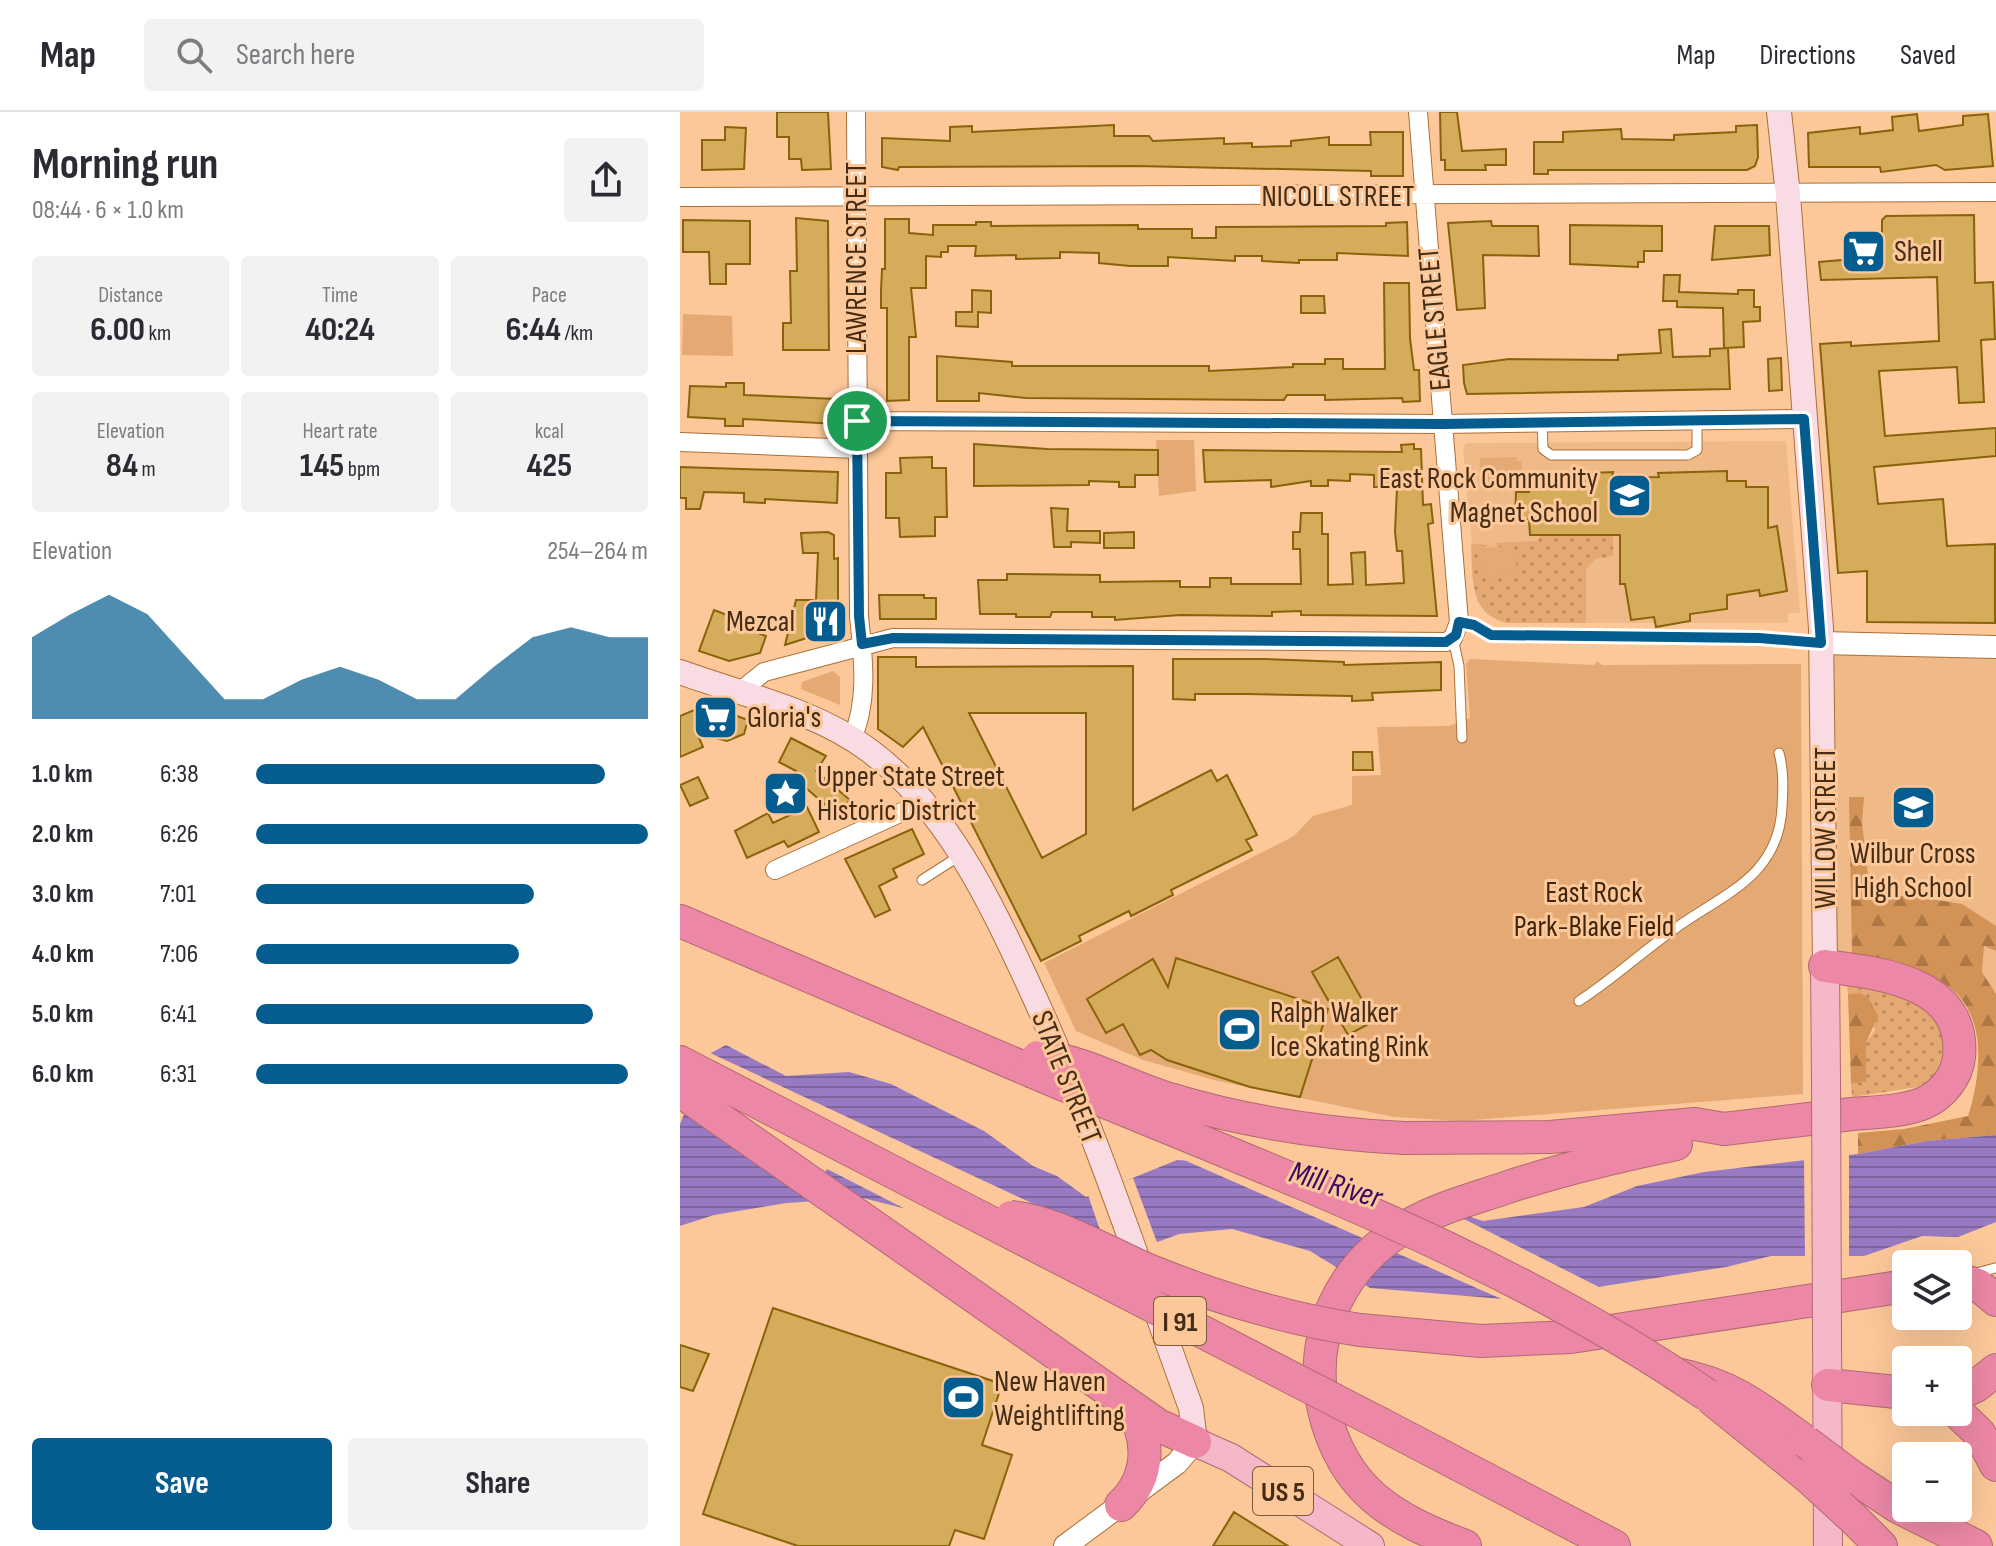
<!DOCTYPE html>
<html lang="en">
<head>
<meta charset="utf-8">
<style>
	body { margin:0; font-family:"Sofia Sans Condensed",sans-serif; background:#f2f2f3; color:#2b2b33; height:100vh; display:flex; flex-direction:column; font-size:30px; white-space:nowrap }
	* { box-sizing:border-box; margin:0 }
	p { font-size:26px; color:#7c7c81 }
	.icon { flex:none; width:44px; height:44px; fill:none; stroke:currentColor; stroke-width:2; stroke-linecap:round; stroke-linejoin:round }
	.map { position:relative; flex:1; overflow:hidden }
	.sheet { display:flex; flex-direction:column; background:#fff; width:680px }
	.sheet>* { flex:none }
	.controls { position:absolute; left:1212px; top:1138px; display:grid; gap:16px }
	.controls a { display:grid; place-items:center; width:80px; height:80px; border-radius:8px; background:#fff; box-shadow:0 8px 32px #0002; font-size:40px }
	.pin { position:absolute; display:grid; place-items:center; width:68px; height:68px; color:#fff; margin:-34px; border:4px solid #fff; border-radius:50%; box-shadow:0 2px 8px #0007 }
	.round { display:grid; place-items:center; flex:none; width:84px; height:84px; border-radius:8px; background:#f2f2f3 }
	.head { display:flex; align-items:center; justify-content:space-between; height:136px; padding:0 32px }
	h1 { font-size:44px; font-weight:700; line-height:60px }
	.stats { display:grid; grid-template-columns:repeat(3,1fr); gap:12px; height:136px; padding:8px 32px }
	.stats div { display:grid; align-content:center; border-radius:8px; background:#f2f2f3; text-align:center }
	.stats b { font-size:34px; font-weight:700 }
	.stats small { font-size:22px; font-weight:400 }
	.stats p { font-size:22px }
	.chart { height:224px; padding:16px 32px }
	.chart p { display:flex; justify-content:space-between }
	.chart svg { width:100%; height:144px; margin-top:8px; fill:#045d8e; opacity:.7 }
	.cta { display:flex; gap:16px; margin-top:auto; padding:16px 32px }
	.cta a { flex:1; height:92px; border-radius:8px; background:#045d8e; color:#fff; font-size:32px; font-weight:700; line-height:92px; text-align:center }
	.cta a+a { background:#f2f2f3; color:#2b2b33 }
	ul { padding:0 32px; list-style:none; font-size:26px }
	li { display:grid; grid-template-columns:128px 96px 1fr; align-items:center; height:60px }
	li i { height:20px; border-radius:10px; background:#045d8e }
	header { display:flex; align-items:center; gap:48px; box-sizing:border-box; height:112px; padding:0 40px; background:#fff; border-bottom:2px solid #e1e1e2 }
	header strong { font-size:38px }
	nav { display:flex; gap:44px; margin-inline-start:auto; font-size:28px }
	.search { width:560px; height:72px; background:#f2f2f3; display:flex; align-items:center; gap:20px; box-sizing:border-box; padding:0 28px; border-radius:8px; color:#7c7c81; font-size:30px }
	main { display:flex; flex:1; min-height:0 }
	.map>svg:first-child { display:block }
	.built { fill:#f0b988 }
	.grass { fill:url(#grass-dots) }
	.forest { fill:url(#forest-firs) }
	.green { fill:#e5a973 }
	.water { fill:url(#water-rules) }
	.pier { fill:#fcc89a }
	.building { fill:#d5ac5b; stroke:#886309; stroke-width:2; fill-rule:evenodd }
	.lines { fill:none; stroke-linecap:round; stroke-linejoin:round }
	.service-casing { stroke:#ab7036; stroke-width:11 }
	.minor-casing { stroke:#ab7036; stroke-width:20 }
	.tertiary-casing { stroke:#ab7036; stroke-width:24 }
	.secondary-casing { stroke:#ab7036; stroke-width:26 }
	.primary-casing { stroke:#b26872; stroke-width:30 }
	.motorway-casing { stroke:#b26872; stroke-width:34 }
	.service { stroke:#fff; stroke-width:9 }
	.minor { stroke:#fff; stroke-width:18 }
	.tertiary { stroke:#fff; stroke-width:22 }
	.secondary { stroke:#f9dbe4; stroke-width:24 }
	.primary { stroke:#f4b8c9; stroke-width:28 }
	.motorway { stroke:#ec88a5; stroke-width:32 }
	.primary-bridge-casing { stroke:#b26872; stroke-width:30; stroke-linecap:butt }
	.motorway-bridge-casing { stroke:#b26872; stroke-width:34; stroke-linecap:butt }
	.primary-bridge { stroke:#f4b8c9; stroke-width:28 }
	.motorway-bridge { stroke:#ec88a5; stroke-width:32 }
	.route-casing { stroke:#fff; stroke-width:16 }
	.route { stroke:#045d8e; stroke-width:10 }
	.labels { text-anchor:middle; stroke-width:6; stroke-linejoin:round; paint-order:stroke }
	.shield { fill:#fcc89a; stroke:#7c5b3c; stroke-width:2 }
	.shield-label { font-size:28px; font-weight:bold; fill:#452c14 }
	.street-label { font-size:30px; fill:#452c14; stroke:#fcc89a }
	.poi-label { font-size:30px; fill:#452c14; stroke:#fcc89a; text-anchor:start }
	.park-label { font-size:30px; fill:#40250a; stroke:#fcc89a }
	.water-label { font-size:32px; font-style:italic; fill:#3a0a63; stroke:#fcc89a }
</style>
</head>
<body>
<header>
<strong>Map</strong>
<div class="search"><svg class="icon" aria-label="search" viewBox="0 0 24 24"><circle cx="10" cy="10" r="6"/><path d="M15 15l6 6"/></svg>Search here</div>
<nav><a>Map</a><a>Directions</a><a>Saved</a></nav>
</header>
<main>
<section class="sheet">
<div class="head"><div><h1>Morning run</h1><p>08:44 · 6 × 1.0 km</p></div><a class="round"><svg class="icon" aria-label="share" viewBox="0 0 24 24"><path d="M12 15V3M7 8l5-5 5 5M5 13v7h14v-7"/></svg></a></div>
<div class="stats">
<div><p>Distance</p><b>6.00<small> km</small></b></div>
<div><p>Time</p><b>40:24</b></div>
<div><p>Pace</p><b>6:44<small> /km</small></b></div>
</div>
<div class="stats">
<div><p>Elevation</p><b>84<small> m</small></b></div>
<div><p>Heart rate</p><b>145<small> bpm</small></b></div>
<div><p>kcal</p><b>425</b></div>
</div>
<div class="chart"><p><span>Elevation</span>254–264 m</p>
<svg viewBox="0 0 160 44" preserveAspectRatio="none"><path d="M0 44V19L10 12L20 6L30 12L40 25L50 38L60 38L70 32L80 28L90 32L100 38L110 38L120 28L130 19L140 16L150 19L160 19V44z"/></svg>
</div>
<ul>
<li><b>1.0 km</b>6:38<i style="width:89%"></i></li>
<li><b>2.0 km</b>6:26<i style="width:100%"></i></li>
<li><b>3.0 km</b>7:01<i style="width:71%"></i></li>
<li><b>4.0 km</b>7:06<i style="width:67%"></i></li>
<li><b>5.0 km</b>6:41<i style="width:86%"></i></li>
<li><b>6.0 km</b>6:31<i style="width:95%"></i></li>
</ul>
<div class="cta"><a>Save</a><a>Share</a></div>
</section>
<div class="map">
<svg width="1316" height="1434" viewBox="0 0 1316 1434">
	<defs>
		<pattern id="grass-dots" width="8" height="8" patternUnits="userSpaceOnUse" patternTransform="scale(2)"><rect width="8" height="8" fill="#e5a973"/><path d="M2 2h.1M6 6h.1" fill="none" stroke="#bb8a5d" stroke-width="1.8" stroke-linecap="round"/></pattern>
		<pattern id="forest-firs" width="22" height="20" patternUnits="userSpaceOnUse" patternTransform="scale(2)"><rect width="22" height="20" fill="#d39256"/><path d="M5 1l3.5 6h-7zM16 11l3.5 6h-7z" fill="#ad7746"/></pattern>
		<pattern id="water-rules" width="6" height="5" patternUnits="userSpaceOnUse" patternTransform="scale(2)"><rect width="6" height="5" fill="#987ac2"/><path d="M0 2.5h6" fill="none" stroke="#7e649c"/></pattern>
	</defs>
	<rect width="100%" height="100%" fill="#fcc89a"/>
	<path class="built" d="M1106,329L1120,501H1108V511H827L808,503L797,489L783,335L787,331Z
		M1144,541L1316,547V900L1293,877L1155,841Z"/>
	<path class="grass" d="M933,422V444L915,447L906,458V511H827C788,501 793,465 791,432L812,433L799,436L834,435H817L816,431L858,429L861,423Z
		M1197,872L1257,901L1270,944L1251,973L1172,985L1171,972L1186,970V931L1195,918L1180,881L1168,882L1167,873Z"/>
	<path class="forest" d="M1169,685H1184L1182,711L1188,764L1203,784H1232L1282,792L1316,814V839L1304,834L1302,860L1316,882V1023L1246,1029L1178,1042V1021L1224,1017L1288,1004C1302,960 1309,896 1260,869C1235,855 1200,849 1172,841Z
		M1180,881L1188,885L1198,904L1186,931V970L1171,972L1168,882Z"/>
	<path class="green" d="M3,202L52,204L53,244L2,243Z
		M476,328H514L516,379L479,384Z
		M837,345V349H842V369H801L800,346Z
		M834,435L837,456L832,463L801,465L799,436Z
		M790,547L914,553L917,549L922,553L1121,552L1123,982L781,1009L714,1005L538,969L463,948L396,919L364,851L614,724L633,704L672,693V664L701,663L697,615L769,614L790,606L786,552Z
		M153,559L160,565V593L121,577L122,570Z"/>
	<path class="water" d="M46,933L106,964L169,960L211,972L304,1019L353,1054L377,1064L406,1085L497,1048L531,1050L704,1078L803,1109L904,1095L957,1074L1024,1060L1178,1042L1246,1029L1316,1023V1110L1278,1125L1242,1124L1184,1144H1091L1046,1155L835,1188L690,1176L630,1139L552,1117L499,1122L429,1148L183,1086L107,1091L34,1103L0,1114V1012L29,942Z"/>
	<path class="pier" d="M26,939L422,1124L408,1083L453,1066L478,1133L457,1140L405,1175L377,1170L333,1152L147,1057L142,1066L3,997Z
		M561,1026L612,1039L776,1103L923,1177L833,1192L495,1044L530,1046Z
		M1169,1039V1148L1125,1146L1124,1045Z"/>
	<path class="building" d="M97,0H148L151,57L122,58L121,47H109V25H97Z
		M760,0H777L782,39L826,37V53H805L806,58H765V48H761Z
		M1237,2L1239,19L1283,13V4L1308,2L1313,54L1265,58L1256,53L1201,60L1200,55H1129L1128,21L1180,15V22L1213,18L1212,5Z
		M434,13V24H469L473,29L544,26V32L572,31V35L611,34V29L649,25V33H691L690,20H723V64H691V59L456,54L219,55L218,58L202,55V26L270,29V15L292,14V20Z
		M1077,13L1078,45L1075,54L1067,58H868V62H854V30H883V20L941,17L942,27L994,28V23L1056,20V14Z
		M45,15L66,16L64,57L22,58V28H45Z
		M1294,103L1295,171L1313,170L1315,227L1301,228L1304,290L1279,291L1277,255L1199,259L1205,324L1316,316V344L1194,355L1198,392L1263,387L1267,434L1315,432V511L1187,510V459L1158,461L1140,232L1171,230V234L1259,229L1257,165L1141,168L1139,150L1173,147L1171,122L1202,120V108L1206,104Z
		M116,106L148,109L149,238H103V211H111L110,159H117Z
		M205,107H229V121L253,123V113H296V110H311V114L458,113V117H512V126H536V115L706,114V111L727,110L728,144L657,141V148H619V151L582,149V144H555V149L488,145V154H450L419,151V141L380,140V146L336,147V143L295,144L296,134H268V140H261V145L246,144V176H231L236,225H229V288L207,289V196H201V179L202,157H205Z
		M3,108L70,109V152H46V172H30L29,140H3Z
		M811,109L812,114H858L859,144L803,143L805,196L777,198L768,111Z
		M890,113L982,114V139H964V150H958V155L890,152Z
		M1035,114H1089L1090,143L1032,148Z
		M984,163H1000L999,180L1058,182V178H1074V195H1080V209L1063,210L1064,235L1044,236L1043,196L997,195V189H983Z
		M704,171H729L730,226L734,258H739L740,289L723,290L722,286L645,288V283H607L604,288L346,286L299,281V289H257V244L332,250V254H529V259L613,255V252H645V247H663V257H705Z
		M292,178L311,179V201L298,200V215L276,214V200H292Z
		M621,184H644L645,201H621Z
		M991,217L993,245L1030,244V237L1048,236L1050,277L787,282L784,271L783,253L829,247L938,248V243L981,241L979,218Z
		M1101,246L1102,278L1089,279L1088,247Z
		M46,271H64V283L156,287L158,312L63,307V314H45V307L8,305L10,274L46,275Z
		M294,332L367,337L478,338V363H455V375H439V370L409,369V373L294,374Z
		M734,332V337H741L743,393L751,392L753,411L748,412L757,504L621,503V499L592,500V504L500,503L435,508V505H412V500H372L370,505H336V502H300L298,468H327V462L420,463V470L500,469V475H530V466H551V472H621L620,437H613V420H620L621,401H642V422H648V473L673,472L671,441L685,440L686,473L724,471L722,439H717L715,420L717,375H694V363L670,362V369L648,368V374H631V369L591,375V368L525,370L523,338L722,340L721,333Z
		M252,345V356H266L267,405H255V424L220,425L219,406H206V361H221L220,346Z
		M0,355L158,360L157,391L85,387V391L64,390V381L24,380L20,397H6V386H0Z
		M1047,359V369H1066V375H1088V416L1097,414L1107,479L1080,484L1079,478L1047,483V497L1010,502V509L976,515L974,505L951,508L945,472H940V423H850L849,407H835L836,380H849L848,364L933,360L932,366L979,365L978,361Z
		M371,396L388,397L387,419H420V431L391,430V435H374Z
		M148,420L154,423V447L158,446V516L105,533L116,488H136L138,441H123L121,421Z
		M454,420V436H424V421Z
		M199,483H244V486H256V507H200Z
		M34,498L65,510L63,516L86,524L80,541L49,549L19,539Z
		M198,545H236V555L453,554V698L531,658L537,669L547,663L577,723L566,728L572,738L491,778L493,783L451,804L449,799L399,824L401,829L361,849L243,615L223,635L198,617ZM289,601H406V722L362,746Z
		M493,547H585L664,550V553L761,550V578L692,581L693,588L672,589V584L565,582H515V588L493,587Z
		M26,593L68,608L64,622L47,629L17,621L23,635L0,645V604Z
		M111,626L146,644L136,659L170,688L157,703L118,669L116,659L99,650Z
		M673,640H692L693,658H673Z
		M18,665L28,686L10,694L0,673Z
		M127,695L139,720L108,735L104,729L67,746L55,719L88,701L93,711Z
		M232,717L244,742L213,757L217,765L199,774L210,798L195,805L165,747Z
		M658,845L694,909L668,923L632,860Z
		M496,846L648,897L620,985L570,975L487,948L471,938L460,943L443,912L426,921L407,887L473,847L488,875Z
		M93,1196L322,1272L302,1333L332,1343L304,1427L275,1418L269,1434H118L23,1402Z
		M0,1233L29,1242L13,1279L0,1275Z
		M554,1400L608,1434H533Z"/>
	<g class="lines">
		<defs>
			<path id="service" d="M862,310L863,337L871,343H1008L1017,338V308
				M779,510L794,513L811,523L1079,526L1138,530
				M773,526L779,554L782,626
				M242,768L281,743
				M899,889C933,867 961,841 993,818C1042,782 1098,766 1102,696C1103,677 1104,659 1099,641
				M1293,1162L1315,1156"/>
			<path id="minor" d="M0,85L1316,80
				M177,309L762,312L1124,307
				M0,330L177,337
				M58,581L84,560L213,526L766,530L773,526L779,510L738,0
				M172,627C189,588 183,545 179,504L176,0
				M95,758L244,690"/>
			<path id="tertiary" d="M1141,531L1316,535
				M385,1434L497,1351L515,1330"/>
			<path id="secondary" d="M1099,0L1108,83L1141,516L1145,854
				M0,560C63,583 136,598 190,639C266,696 309,787 348,871C412,1009 459,1153 511,1296L515,1330"/>
			<path id="primary" d="M1145,854L1146,966
				M1147,1220L1148,1434
				M515,1330L551,1346L690,1434"/>
			<path id="motorway" d="M0,809L351,959
				M0,950L300,1105
				M0,979L478,1313L515,1330
				M724,1026L870,1025L1015,1012L1044,1017C1087,1012 1129,1007 1172,1002C1195,1000 1222,1000 1244,991C1262,983 1277,965 1279,945C1286,870 1200,861 1145,854
				M1278,1167L1298,1173L1316,1188
				M680,1218L801,1229L891,1225L1226,1174
				M996,1262C1053,1273 1081,1297 1126,1330
				M1148,1273L1226,1281
				M1278,1282L1296,1274L1316,1258
				M1033,1288L1127,1364
				M1277,1300L1299,1321L1316,1353
				M701,1312L934,1434
				M1174,1366L1218,1395L1296,1434
				M441,1393C470,1366 472,1325 448,1294
				M1175,1408L1201,1434
				M785,1434C713,1407 663,1379 644,1298C627,1222 662,1151 729,1113C758,1096 793,1087 825,1076C882,1057 938,1044 996,1032"/>
		</defs>
		<use href="#service" class="service-casing"/>
		<use href="#minor" class="minor-casing"/>
		<use href="#tertiary" class="tertiary-casing"/>
		<use href="#secondary" class="secondary-casing"/>
		<use href="#primary" class="primary-casing"/>
		<use href="#motorway" class="motorway-casing"/>
		<use href="#service" class="service"/>
		<use href="#minor" class="minor"/>
		<use href="#tertiary" class="tertiary"/>
		<use href="#secondary" class="secondary"/>
		<use href="#primary" class="primary"/>
		<use href="#motorway" class="motorway"/>
		<defs>
			<path id="primary-bridge" d="M1146,966L1147,1220"/>
			<path id="motorway-bridge" d="M358,945C403,947 449,976 493,988C567,1010 646,1022 724,1026
				M351,959C580,1056 821,1141 1027,1283
				M300,1105L701,1312
				M331,1105C373,1108 428,1141 468,1158C537,1186 607,1207 680,1218
				M1126,1330L1174,1366
				M1127,1364L1175,1408"/>
		</defs>
		<use href="#primary-bridge" class="primary-bridge-casing"/>
		<use href="#motorway-bridge" class="motorway-bridge-casing"/>
		<use href="#primary-bridge" class="primary-bridge"/>
		<use href="#motorway-bridge" class="motorway-bridge"/>
	</g>
	<g class="lines">
		<defs>
			<path id="route" d="M1124,307L1141,531L1079,526L811,523L794,513L779,510L776,523L766,530L213,526L182,532L179,504L177,309L762,312Z"/>
		</defs>
		<use href="#route" class="route-casing"/>
		<use href="#route" class="route"/>
	</g>
	<defs>
		<symbol id="supermarket-square" viewBox="-11 -11 22 22"><rect x="-9" y="-9" width="18" height="18" rx="4" fill="#045d8e" stroke="#fcc89a"/><path d="M-6-5.5h2.5l.6 2H6L4.5 2H-2.5L-4.4-4H-6ZM-1.5 3.2a1.3 1.3 0 1 0 .1 0ZM3 3.2a1.3 1.3 0 1 0 .1 0Z" fill="#fff"/></symbol>
		<symbol id="school-square" viewBox="-11 -11 22 22"><rect x="-9" y="-9" width="18" height="18" rx="4" fill="#045d8e" stroke="#fcc89a"/><path d="M0-5L7-2L0 1L-7-2ZM-4 1L0 2.5L4 1V4Q0 6-4 4Z" fill="#fff"/></symbol>
		<symbol id="restaurant-square" viewBox="-11 -11 22 22"><rect x="-9" y="-9" width="18" height="18" rx="4" fill="#045d8e" stroke="#fcc89a"/><path d="M-5-6h1v4h1v-4h1v4h1v-4h1v5L-1.5 .5V6h-2V.5L-5-1ZM5-6V6H3V1.5H1.5Q1.5-4 5-6Z" fill="#fff"/></symbol>
		<symbol id="sight-square" viewBox="-11 -11 22 22"><rect x="-9" y="-9" width="18" height="18" rx="4" fill="#045d8e" stroke="#fcc89a"/><path d="M0-6L1.8-2.2L6-1.7L2.9 1.2L3.7 5.4L0 3.3L-3.7 5.4L-2.9 1.2L-6-1.7L-1.8-2.2Z" fill="#fff"/></symbol>
		<symbol id="stadium-square" viewBox="-11 -11 22 22"><rect x="-9" y="-9" width="18" height="18" rx="4" fill="#045d8e" stroke="#fcc89a"/><path d="M0-5a6.5 5 0 1 0 0 10a6.5 5 0 1 0 0-10ZM-3.5-1.8h7v3.6h-7Z" fill="#fff"/></symbol>
	</defs>
	<g fill-rule="evenodd">
		<use href="#supermarket-square" x="1158" y="114" width="51" height="51"/>
		<use href="#school-square" x="924" y="358" width="51" height="51"/>
		<use href="#restaurant-square" x="120" y="484" width="51" height="51"/>
		<use href="#supermarket-square" x="10" y="580" width="51" height="51"/>
		<use href="#sight-square" x="80" y="656" width="51" height="51"/>
		<use href="#school-square" x="1208" y="670" width="51" height="51"/>
		<use href="#stadium-square" x="534" y="892" width="51" height="51"/>
		<use href="#stadium-square" x="258" y="1260" width="51" height="51"/>
	</g>
	<g class="labels">
		<g class="shield">
			<rect x="474" y="1185" width="52" height="48" rx="6"/>
			<rect x="573" y="1355" width="60" height="48" rx="6"/>
		</g>
		<g class="shield-label">
			<text x="500" y="1219">I 91</text>
			<text x="603" y="1389">US 5</text>
		</g>
		<g class="street-label">
			<text x="658" y="94">NICOLL STREET</text>
			<text transform="translate(176 146) rotate(-90)" y="10">LAWRENCE STREET</text>
			<text transform="translate(754 207) rotate(-95)" y="10">EAGLE STREET</text>
			<text transform="translate(1145 716) rotate(-90)" y="10">WILLOW STREET</text>
			<text transform="translate(387 965) rotate(68)" y="10">STATE STREET</text>
		</g>
		<g class="poi-label">
			<text x="1214" y="149">Shell</text>
			<text x="918" y="376" text-anchor="end">East Rock Community<tspan x="918" dy="34">Magnet School</tspan></text>
			<text x="115" y="519" text-anchor="end">Mezcal</text>
			<text x="67" y="615">Gloria's</text>
			<text x="137" y="674">Upper State Street<tspan x="137" dy="34">Historic District</tspan></text>
			<text x="1233" y="751" text-anchor="middle">Wilbur Cross<tspan x="1233" dy="34">High School</tspan></text>
			<text x="590" y="910">Ralph Walker<tspan x="590" dy="34">Ice Skating Rink</tspan></text>
			<text x="314" y="1279">New Haven<tspan x="314" dy="34">Weightlifting</tspan></text>
		</g>
		<g class="park-label">
			<text x="914" y="790">East Rock<tspan x="914" dy="34">Park-Blake Field</tspan></text>
		</g>
		<g class="water-label">
			<text transform="translate(656 1072) rotate(17)" y="11">Mill River</text>
		</g>
	</g>
</svg>
<div class="controls">
<a><svg class="icon" aria-label="layers" viewBox="0 0 24 24"><path d="M12 4l9 5-9 5-9-5zM3 14l9 5 9-5"/></svg></a>
<a>+</a>
<a>−</a>
</div>
<div class="pin" style="left:177px;top:309px;background:#1e9e55"><svg class="icon" aria-label="arrive" viewBox="0 0 24 24"><path d="M6 21V4h12l-3 4 3 4H6"/></svg></div>
</div>
</main>
</body>
</html>
